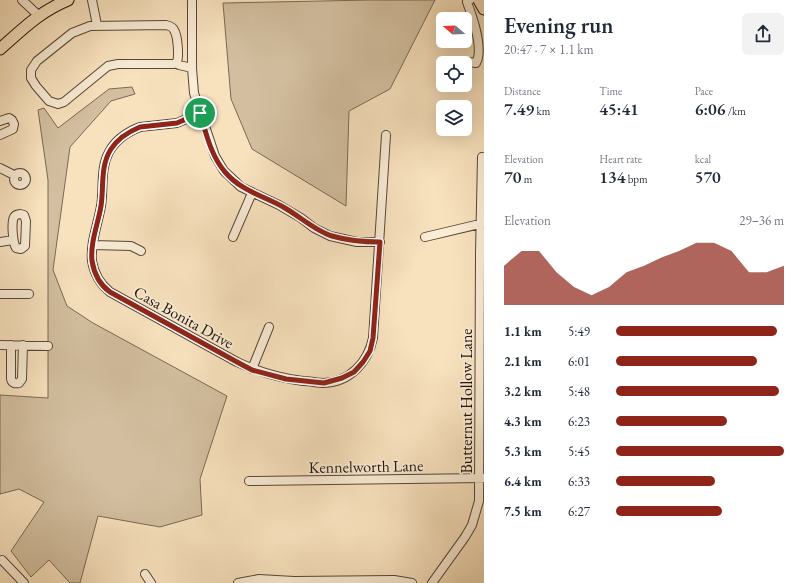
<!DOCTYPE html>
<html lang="en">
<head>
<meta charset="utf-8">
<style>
	body { margin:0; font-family:"EB Garamond",serif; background:#f2f2f3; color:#1f2937; height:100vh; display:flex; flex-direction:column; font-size:15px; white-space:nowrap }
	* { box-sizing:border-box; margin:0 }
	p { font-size:13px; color:#747a83 }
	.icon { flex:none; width:22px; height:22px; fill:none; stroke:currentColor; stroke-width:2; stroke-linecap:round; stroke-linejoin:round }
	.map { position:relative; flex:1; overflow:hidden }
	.details { display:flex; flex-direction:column; background:#fff; width:320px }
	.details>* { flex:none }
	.needle { width:26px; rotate:289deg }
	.tools { position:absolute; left:436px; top:12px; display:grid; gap:8px }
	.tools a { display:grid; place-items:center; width:36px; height:36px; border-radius:6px; background:#fff; box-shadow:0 4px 16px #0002; font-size:20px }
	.pin { position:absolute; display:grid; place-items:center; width:34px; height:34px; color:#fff; margin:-17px; border:2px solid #fff; border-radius:50%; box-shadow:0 1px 4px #0007 }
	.round { display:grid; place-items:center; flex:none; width:42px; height:42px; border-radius:6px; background:#f2f2f3 }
	.headline { display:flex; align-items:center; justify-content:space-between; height:68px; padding:0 20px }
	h1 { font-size:22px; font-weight:600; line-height:30px }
	.metrics { display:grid; grid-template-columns:repeat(3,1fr); gap:6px; height:68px; padding:4px 20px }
	.metrics div { display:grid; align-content:center }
	.metrics b { font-size:17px; font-weight:600 }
	.metrics small { font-size:11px; font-weight:400 }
	.metrics p { font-size:11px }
	.chart { height:112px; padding:8px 20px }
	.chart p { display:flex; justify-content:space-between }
	.chart svg { width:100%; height:72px; margin-top:4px; fill:#8f2418; opacity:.7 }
	ul { padding:0 20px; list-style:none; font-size:13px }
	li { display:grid; grid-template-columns:64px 48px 1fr; align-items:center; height:30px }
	li i { height:10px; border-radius:5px; background:#8f2418 }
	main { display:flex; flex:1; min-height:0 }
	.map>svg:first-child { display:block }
	.green { fill:#d3bfa0; stroke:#796956 }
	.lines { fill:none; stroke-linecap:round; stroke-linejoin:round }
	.minor-casing { stroke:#554738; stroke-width:10 }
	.major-casing { stroke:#1f130b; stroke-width:13 }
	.minor { stroke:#faecd5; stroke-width:8 }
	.major { stroke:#f8e2be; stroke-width:11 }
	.route-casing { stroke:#fff; stroke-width:8 }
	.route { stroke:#8f2418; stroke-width:5 }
	.labels { text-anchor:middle; stroke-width:3.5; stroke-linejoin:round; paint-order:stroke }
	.street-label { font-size:16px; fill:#1f130b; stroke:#faecd5 }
</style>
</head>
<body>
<main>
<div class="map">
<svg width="484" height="583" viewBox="0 0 484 583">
	<rect width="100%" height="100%" fill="#f8e2be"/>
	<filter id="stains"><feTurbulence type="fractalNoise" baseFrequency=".005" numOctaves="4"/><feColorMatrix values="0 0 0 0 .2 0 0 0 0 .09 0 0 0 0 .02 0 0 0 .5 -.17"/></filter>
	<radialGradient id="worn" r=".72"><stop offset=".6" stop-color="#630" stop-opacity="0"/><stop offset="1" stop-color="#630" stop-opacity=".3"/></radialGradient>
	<path class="green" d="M370,0H435L390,89L349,111L346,206L252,149L231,99L223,3Z
		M132,87L135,94L111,101L70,147L53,270L67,306L93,323L227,396L200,479L202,515L160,527L98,516L80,583H70L49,560L31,577L11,551L44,502L19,489L0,494V395L48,398V180L38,110L44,108L58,128L109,89Z"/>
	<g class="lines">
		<defs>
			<path id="minor" d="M22,0L38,15
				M92,0L97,25
				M192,0V68L194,93L215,156L224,171L241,187L279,205L301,218L314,228L330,236L357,242H380
				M166,25C170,26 173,27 174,30C178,36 179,57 177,62L174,64H118L108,66L64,102L58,104L49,101L36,86L31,78V70L37,61L72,33L90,26Z
				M468,62L476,63C484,49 473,18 467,2L470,0
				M176,63L179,65L192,68
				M200,113L177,123L140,127C127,132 116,139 109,152C100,168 104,188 101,206C98,224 90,243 92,261C94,273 100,284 110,292L237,362C259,372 279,378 303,381C310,381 317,383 324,383C350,382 368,362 373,338L386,135
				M0,121L9,118L12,120L14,124L13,129L0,135
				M0,168L14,175
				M14 179a6 6 0 1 1 12 0a6 6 0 1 1-12 0Z
				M20,214L24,215L26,221L25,246L21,249L16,248C13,243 11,223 14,217C16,214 17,215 20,214Z
				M233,237L252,193
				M425,237L484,223
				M0,242L13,240
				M93,245L131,246L141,251
				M0,294H29
				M0,345L48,346
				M11,345V379C12,383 15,384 19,383L22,379L23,345
				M252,369L269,327
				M249,481L484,478
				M2,560L24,583
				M145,574L151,583
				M238,583L259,579L294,581L394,580L412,583
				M432,583L465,537L472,525L479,501L480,254L482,157"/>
			<path id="major" d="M479,0L484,9
				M0,49C23,29 39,12 68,0"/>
		</defs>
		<use href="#minor" class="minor-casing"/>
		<use href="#major" class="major-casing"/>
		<use href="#minor" class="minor"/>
		<use href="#major" class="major"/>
	</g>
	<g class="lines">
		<defs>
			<path id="route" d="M200,113C206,133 211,156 225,172C241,191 264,196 285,208C299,216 317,232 332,236C349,241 362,242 380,242L373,338L370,351L363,362L354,372L342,378L324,383L286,379L252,370L237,362L110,292C100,285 94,273 92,261C90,243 98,224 101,206C104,187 100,166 111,149C118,138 128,132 140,127L177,123Z"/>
		</defs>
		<use href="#route" class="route-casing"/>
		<use href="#route" class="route"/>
	</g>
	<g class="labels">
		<g class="street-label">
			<text transform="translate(184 317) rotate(29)" y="6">Casa Bonita Drive</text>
			<text transform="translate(466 401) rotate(-90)" y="6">Butternut Hollow Lane</text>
			<text transform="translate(366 466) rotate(-1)" y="6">Kennelworth Lane</text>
		</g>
	</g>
	<rect width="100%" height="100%" filter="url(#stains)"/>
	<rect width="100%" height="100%" fill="url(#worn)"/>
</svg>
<div class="tools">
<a><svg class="needle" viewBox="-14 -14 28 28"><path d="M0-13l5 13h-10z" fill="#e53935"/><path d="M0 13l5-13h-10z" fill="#747a83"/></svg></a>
<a><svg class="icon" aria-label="locate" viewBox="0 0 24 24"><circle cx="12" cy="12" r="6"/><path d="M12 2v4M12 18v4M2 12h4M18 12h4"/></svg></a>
<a><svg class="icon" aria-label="layers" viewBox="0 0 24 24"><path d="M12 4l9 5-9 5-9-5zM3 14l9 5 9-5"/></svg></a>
</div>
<div class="pin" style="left:200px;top:113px;background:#1e9e55"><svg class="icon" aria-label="arrive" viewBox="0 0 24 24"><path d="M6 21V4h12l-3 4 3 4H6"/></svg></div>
</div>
<section class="details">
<div class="headline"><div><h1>Evening run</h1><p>20:47 · 7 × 1.1 km</p></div><a class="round"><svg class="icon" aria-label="share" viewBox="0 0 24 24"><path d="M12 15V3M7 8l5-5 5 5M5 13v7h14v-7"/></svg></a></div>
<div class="metrics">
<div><p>Distance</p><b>7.49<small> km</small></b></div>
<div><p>Time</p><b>45:41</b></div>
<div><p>Pace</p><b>6:06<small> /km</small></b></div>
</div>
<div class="metrics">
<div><p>Elevation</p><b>70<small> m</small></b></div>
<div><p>Heart rate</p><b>134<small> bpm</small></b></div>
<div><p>kcal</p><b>570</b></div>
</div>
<div class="chart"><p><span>Elevation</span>29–36 m</p>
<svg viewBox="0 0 160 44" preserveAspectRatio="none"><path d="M0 44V20L10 11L20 11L30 24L40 33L50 38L60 33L70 24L80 20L90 15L100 11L110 6L120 6L130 11L140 24L150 24L160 20V44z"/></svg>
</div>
<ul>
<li><b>1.1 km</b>5:49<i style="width:96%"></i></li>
<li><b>2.1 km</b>6:01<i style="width:84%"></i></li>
<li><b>3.2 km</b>5:48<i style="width:97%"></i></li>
<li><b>4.3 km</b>6:23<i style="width:66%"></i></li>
<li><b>5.3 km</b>5:45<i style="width:100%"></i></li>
<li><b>6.4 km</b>6:33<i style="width:59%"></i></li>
<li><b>7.5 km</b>6:27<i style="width:63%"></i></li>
</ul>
</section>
</main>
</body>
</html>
